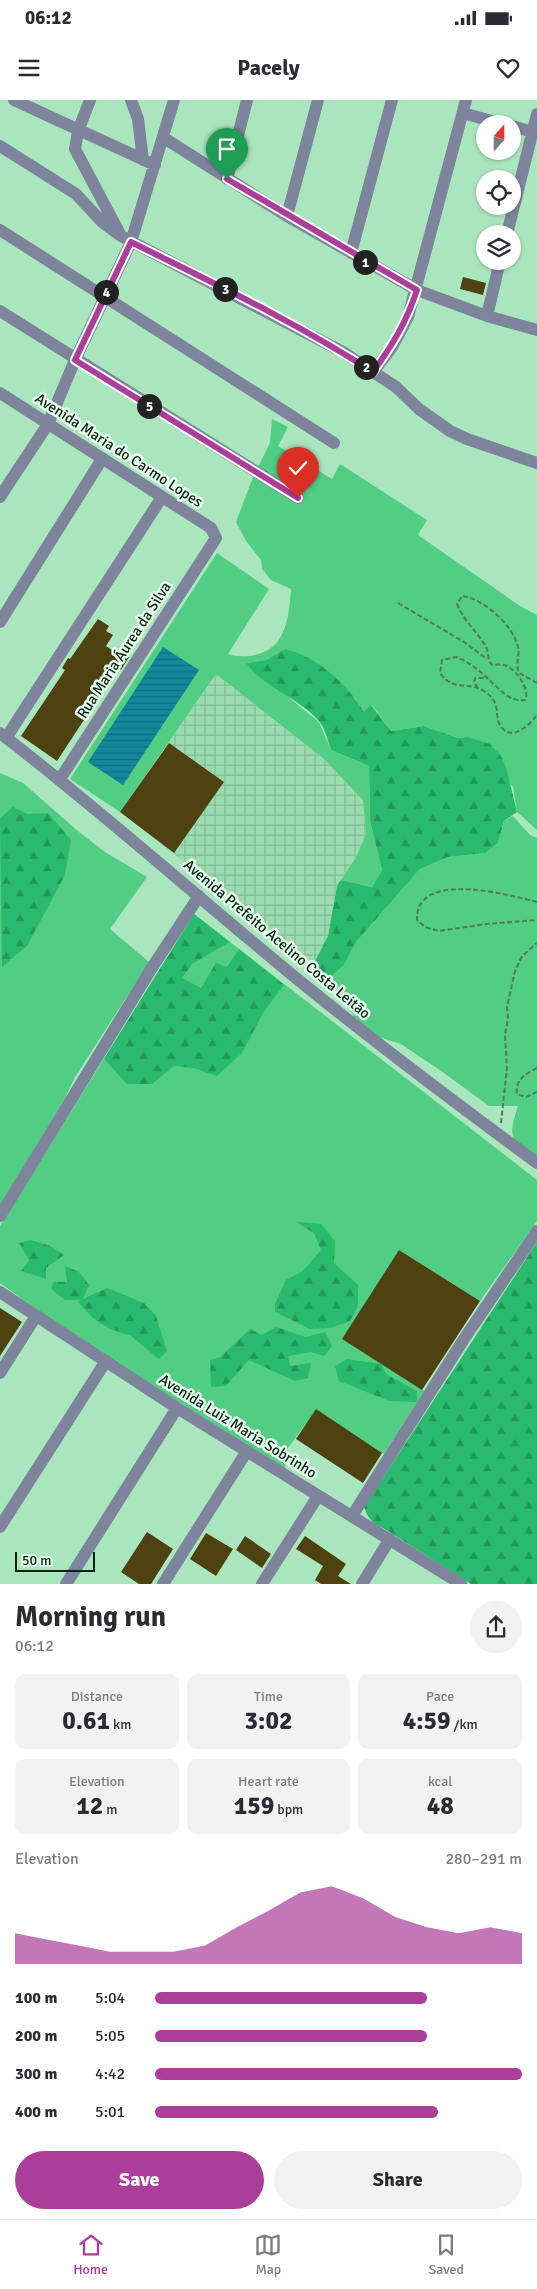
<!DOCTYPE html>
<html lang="en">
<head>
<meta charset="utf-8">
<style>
	body { margin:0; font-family:Signika,sans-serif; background:#f2f2f3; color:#2b2b33; height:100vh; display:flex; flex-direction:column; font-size:19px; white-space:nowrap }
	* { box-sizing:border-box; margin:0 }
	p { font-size:16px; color:#7c7c81 }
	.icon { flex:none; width:28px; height:28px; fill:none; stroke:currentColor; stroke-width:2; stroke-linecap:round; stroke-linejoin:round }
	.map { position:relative; height:1484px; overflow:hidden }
	.drawer { display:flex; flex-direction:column; background:#fff; flex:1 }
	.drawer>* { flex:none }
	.needle { width:32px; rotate:21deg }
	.fabs { position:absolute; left:476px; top:15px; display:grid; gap:10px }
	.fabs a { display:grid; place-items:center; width:45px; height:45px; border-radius:50%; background:#fff; box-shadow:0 1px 4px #0004; font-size:25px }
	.scale { position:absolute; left:15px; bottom:12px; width:80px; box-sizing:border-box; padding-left:5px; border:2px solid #092112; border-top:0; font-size:14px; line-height:18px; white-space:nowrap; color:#092112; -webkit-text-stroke:4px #e6feec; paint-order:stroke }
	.pin { position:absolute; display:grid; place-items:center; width:42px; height:42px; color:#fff; margin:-51px -21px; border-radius:50% 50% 50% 0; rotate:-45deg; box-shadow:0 0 5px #0007 }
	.pin .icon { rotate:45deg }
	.km { position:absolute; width:25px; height:25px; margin:-12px; border-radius:50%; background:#222; color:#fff; font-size:14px; line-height:25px; text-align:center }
	.round { display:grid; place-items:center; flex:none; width:52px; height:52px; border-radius:26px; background:#f2f2f3 }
	.summary { display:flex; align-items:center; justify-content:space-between; height:85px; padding:0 15px }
	h1 { font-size:28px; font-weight:700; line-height:38px }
	.metrics { display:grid; grid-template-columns:repeat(3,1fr); gap:8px; height:85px; padding:5px 15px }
	.metrics div { display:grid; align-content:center; border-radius:10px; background:#f2f2f3; text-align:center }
	.metrics b { font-size:25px; font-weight:700 }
	.metrics small { font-size:14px; font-weight:400 }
	.metrics p { font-size:14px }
	.chart { height:140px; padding:10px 15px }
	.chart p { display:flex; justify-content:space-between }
	.chart svg { width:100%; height:90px; margin-top:5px; fill:#ab3d9b; opacity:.7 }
	.primary-button { display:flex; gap:10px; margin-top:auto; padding:10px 15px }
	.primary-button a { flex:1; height:58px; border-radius:30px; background:#ab3d9b; color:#fff; font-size:20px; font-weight:700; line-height:58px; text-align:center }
	.primary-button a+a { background:#f2f2f3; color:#2b2b33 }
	ul { padding:0 15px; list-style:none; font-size:16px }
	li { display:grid; grid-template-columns:80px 60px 1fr; align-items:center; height:38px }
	li i { height:12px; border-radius:6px; background:#ab3d9b }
	.status { display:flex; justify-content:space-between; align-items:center; height:35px; padding:0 25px; background:#fff; direction:ltr }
	.status svg { height:14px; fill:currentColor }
	header { display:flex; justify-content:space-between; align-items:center; height:65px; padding:0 15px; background:#fff; font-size:22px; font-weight:700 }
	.tab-bar { display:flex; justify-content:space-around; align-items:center; height:70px; border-top:1px solid #e1e1e2; background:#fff; font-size:14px; color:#7c7c81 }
	.tab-bar a { display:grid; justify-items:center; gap:2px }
	.tab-bar .on { color:#ab3d9b }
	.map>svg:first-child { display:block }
	.industrial { fill:url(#industrial-grid) }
	.grass { fill:#51cd84 }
	.forest { fill:url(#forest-firs) }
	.water { fill:url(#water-rules) }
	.building { fill:#4e4211 }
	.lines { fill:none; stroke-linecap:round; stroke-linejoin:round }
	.path { stroke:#527a5f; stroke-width:2; stroke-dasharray:5 2.5; stroke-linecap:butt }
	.minor { stroke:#7d849c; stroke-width:12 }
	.route-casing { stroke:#fff; stroke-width:10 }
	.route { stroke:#ab3d9b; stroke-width:6 }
	.labels { text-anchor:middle; stroke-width:5; stroke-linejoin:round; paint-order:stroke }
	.street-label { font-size:15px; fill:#092112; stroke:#e6feec }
</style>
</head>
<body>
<div class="status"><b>06:12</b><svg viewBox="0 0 49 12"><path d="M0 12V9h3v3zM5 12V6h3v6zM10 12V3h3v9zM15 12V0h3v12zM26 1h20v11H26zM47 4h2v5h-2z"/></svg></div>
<header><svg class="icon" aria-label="menu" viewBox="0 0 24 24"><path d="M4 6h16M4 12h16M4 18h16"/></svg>Pacely<svg class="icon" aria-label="heart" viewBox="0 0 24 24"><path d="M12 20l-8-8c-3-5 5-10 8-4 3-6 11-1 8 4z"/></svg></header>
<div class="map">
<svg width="537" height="1484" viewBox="0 0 537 1484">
	<defs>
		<pattern id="industrial-grid" width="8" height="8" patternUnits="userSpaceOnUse" patternTransform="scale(1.25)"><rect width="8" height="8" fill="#9adcaf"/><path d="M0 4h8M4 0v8" fill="none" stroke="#83bc96"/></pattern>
		<pattern id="forest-firs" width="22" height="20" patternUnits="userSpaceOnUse" patternTransform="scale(1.25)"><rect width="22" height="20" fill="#2aba6d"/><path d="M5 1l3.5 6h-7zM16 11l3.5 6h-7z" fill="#229758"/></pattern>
		<pattern id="water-rules" width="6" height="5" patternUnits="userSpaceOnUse" patternTransform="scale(1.25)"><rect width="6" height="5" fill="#13879c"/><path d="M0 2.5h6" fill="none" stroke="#106e7e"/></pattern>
	</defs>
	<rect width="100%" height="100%" fill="#aae6bd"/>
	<path class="industrial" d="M216,574L324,659L363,700L366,734L355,759L337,786L328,836L314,863L120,712Z"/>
	<path class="grass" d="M272,319L288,327L278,346L332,379L340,364L427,420L418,435L520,506L537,515V730L517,712L513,687L467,637L458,638L424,626L391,631L372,605L364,613L355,598L285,549L266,560L246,563L319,622L331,650L369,666L370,721L382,770L372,787L341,780L355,759L366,734L363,700L324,659L216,574L120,712L70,679L217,453L269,489L228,554C243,559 267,556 278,541C288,527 290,506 291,489L271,480L262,469L261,460L246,441L236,422L253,377L270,343Z
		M0,673L23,683L79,732L105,752L147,777L110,829L149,862L75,977L65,998L0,1106Z
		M513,716L530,735L537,738V1060C511,1041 507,1038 518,1006H489L444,973L401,944L373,935L360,927L350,909L327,880L344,865L356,842L420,769L448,757L486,753L498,743L504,721Z
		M194,814L537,1080V1121L480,1201L399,1150L343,1239L424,1291L384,1354L316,1310L288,1348L285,1369L66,1231L0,1183V1126Z"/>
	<path class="forest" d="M285,549C318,557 347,584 364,612L371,605L391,631L424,626L458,638L467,637L490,644L501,656L506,667L517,712L504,721L498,743L486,753L448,757L420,769L356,842L344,865L327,880L314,863L328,836L337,786L341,780L372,787L382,770L370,721L369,666L331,650C328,641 325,628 319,621C298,597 264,588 246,563L266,560Z
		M13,707L27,714L48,713L71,740L65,775L27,846L2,867L0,718Z
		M194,814L230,842L192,864L182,878L201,888L216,863L227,867L239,849L284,885L263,913L242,953L217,976L193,968L174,966L152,984H127L104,959Z
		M296,1122L321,1124L335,1141L334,1163L358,1185V1206L350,1221L330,1228L310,1229L275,1212V1204L286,1180L303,1171L321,1150L314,1133Z
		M31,1140L50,1146L64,1155L46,1168V1179L21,1171L29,1160L19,1143Z
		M537,1142V1484H471L383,1428C372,1424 368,1418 364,1407Z
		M65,1166L79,1172L89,1185L83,1199L107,1188L144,1203L156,1216L167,1251L159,1259L131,1236L108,1228L93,1218L78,1202L81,1200H65L51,1189L53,1182H67Z
		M276,1227L306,1237L325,1232L332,1246L324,1256L310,1252L288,1256L290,1266L311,1263L308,1278L295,1281L249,1260L226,1286L211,1287L210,1260L220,1257L250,1229L262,1235Z
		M347,1259L381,1264L386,1274L417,1291V1302L389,1301L339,1281L335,1266Z"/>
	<path class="water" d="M163,547L199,570L123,685L88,662Z"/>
	<path class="building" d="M463,177L486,183L483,195L460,189Z
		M98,519L109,526L106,531L113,535L106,546L121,556L123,553L129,557L121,570L118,568L57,661L21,636L65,570L62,568L68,558L70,559Z
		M169,643L224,682L174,753L120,712Z
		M399,1150L480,1201L422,1290L342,1239Z
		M0,1208L22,1222L0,1256Z
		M316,1309L382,1353L363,1383L296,1339Z
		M147,1432L173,1449L151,1484H139L121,1472Z
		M206,1433L233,1449L216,1476L190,1459Z
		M245,1436L271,1454L262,1468L236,1450Z
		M305,1436L346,1464L338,1476L351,1484H321L315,1480L323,1466L296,1449Z"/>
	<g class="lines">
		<path class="path" d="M398,503L464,542L487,559
			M537,583L519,573C515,564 520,556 518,547C513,525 484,499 462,496L457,504C465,523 477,531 486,547C490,554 486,559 492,565C496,565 500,564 504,565C515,567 531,590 525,600C519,601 511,599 506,595C489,581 477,565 456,557L442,560L440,573C453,592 468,581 484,591C504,604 492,617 502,628C514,641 530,624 537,615
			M478,588L474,582L475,578H488
			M537,802C510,795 415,769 417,820L425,827L439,831L486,824L537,820
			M537,968C526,974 515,979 517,994L526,997L537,992
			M501,1023L507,968L505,935L508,919L507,907L515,871L522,856L537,843"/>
		<path class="minor" d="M14,0L155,65
			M90,0L78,31L75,49L119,132
			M131,0L138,19L143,60
			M463,13L502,24
			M512,26L533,32
			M164,38L287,116L417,190L487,216L537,230
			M0,46L76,94L102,122L121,136L343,252L396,287L419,309L450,331L467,339L537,363
			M227,79L247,0
			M287,116L318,0
			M0,130L334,343
			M507,134L537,14
			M351,153L392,0
			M0,211L298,398
			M487,216L500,161
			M373,272L392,247L408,217L466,0
			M0,293L211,428L216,438L60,679
			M0,397L48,324L75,260L131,142L174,0
			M0,522L102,359
			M0,633C107,715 207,806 312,891C385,950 461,1007 537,1063
			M6,638L162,397
			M0,1116L153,866L199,796
			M0,1192L177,1308L461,1484
			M0,1273L36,1216
			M352,1416L464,1239L537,1131
			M0,1427L106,1261
			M66,1484L177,1308
			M163,1484L247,1351
			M262,1484L318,1396
			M362,1484L390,1439"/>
	</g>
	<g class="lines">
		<defs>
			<path id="route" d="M227,79L417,190C406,223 393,244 373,272C296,222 213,183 131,142L75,260L298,398"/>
		</defs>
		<use href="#route" class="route-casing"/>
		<use href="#route" class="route"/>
	</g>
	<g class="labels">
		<g class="street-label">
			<text transform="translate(119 350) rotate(33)" y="5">Avenida Maria do Carmo Lopes</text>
			<text transform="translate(124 550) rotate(-57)" y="5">Rua Maria Áurea da Silva</text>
			<text transform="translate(277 839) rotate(40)" y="5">Avenida Prefeito Acelino Costa Leitão</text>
			<text transform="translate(238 1326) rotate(32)" y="5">Avenida Luiz Maria Sobrinho</text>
		</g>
	</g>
</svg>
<div class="fabs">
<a><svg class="needle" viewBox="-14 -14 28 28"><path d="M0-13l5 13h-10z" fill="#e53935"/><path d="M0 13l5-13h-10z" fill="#7c7c81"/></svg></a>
<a><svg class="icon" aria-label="locate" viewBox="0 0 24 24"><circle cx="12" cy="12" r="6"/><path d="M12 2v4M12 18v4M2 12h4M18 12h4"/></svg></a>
<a><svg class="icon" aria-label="layers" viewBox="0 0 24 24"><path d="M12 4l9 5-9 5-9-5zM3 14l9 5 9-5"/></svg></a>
</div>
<div class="scale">50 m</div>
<div class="pin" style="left:227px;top:79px;background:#1e9e55"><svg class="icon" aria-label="arrive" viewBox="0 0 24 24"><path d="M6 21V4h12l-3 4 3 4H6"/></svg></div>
<div class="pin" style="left:298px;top:398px;background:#d93025"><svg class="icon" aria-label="check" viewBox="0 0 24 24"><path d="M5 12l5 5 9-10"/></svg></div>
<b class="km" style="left:365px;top:162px">1</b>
<b class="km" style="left:366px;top:267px">2</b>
<b class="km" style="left:225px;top:189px">3</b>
<b class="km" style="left:106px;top:192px">4</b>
<b class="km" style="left:149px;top:306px">5</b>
</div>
<section class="drawer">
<div class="summary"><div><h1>Morning run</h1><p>06:12</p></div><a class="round"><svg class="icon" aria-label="share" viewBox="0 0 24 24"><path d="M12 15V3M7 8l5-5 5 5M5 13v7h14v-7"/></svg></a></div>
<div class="metrics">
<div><p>Distance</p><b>0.61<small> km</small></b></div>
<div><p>Time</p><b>3:02</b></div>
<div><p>Pace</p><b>4:59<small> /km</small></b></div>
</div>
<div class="metrics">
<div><p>Elevation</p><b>12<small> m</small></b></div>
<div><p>Heart rate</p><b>159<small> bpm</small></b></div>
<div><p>kcal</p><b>48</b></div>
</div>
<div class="chart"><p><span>Elevation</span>280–291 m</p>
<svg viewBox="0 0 160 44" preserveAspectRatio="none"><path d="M0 44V29L10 32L20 35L30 38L40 38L50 38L60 35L70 26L80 18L90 9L100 6L110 12L120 21L130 26L140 29L150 26L160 29V44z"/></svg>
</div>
<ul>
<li><b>100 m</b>5:04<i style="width:74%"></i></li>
<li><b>200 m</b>5:05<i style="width:74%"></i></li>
<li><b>300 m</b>4:42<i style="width:100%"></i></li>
<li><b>400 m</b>5:01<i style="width:77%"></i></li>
</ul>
<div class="primary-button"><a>Save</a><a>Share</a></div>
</section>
<nav class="tab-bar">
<a class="on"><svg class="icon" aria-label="home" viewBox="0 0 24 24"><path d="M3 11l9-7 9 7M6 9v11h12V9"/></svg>Home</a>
<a><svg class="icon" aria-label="map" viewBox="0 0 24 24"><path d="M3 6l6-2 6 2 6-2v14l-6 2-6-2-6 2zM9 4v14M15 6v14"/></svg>Map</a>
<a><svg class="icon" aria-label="saved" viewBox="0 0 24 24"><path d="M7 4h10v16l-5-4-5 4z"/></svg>Saved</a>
</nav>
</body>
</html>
